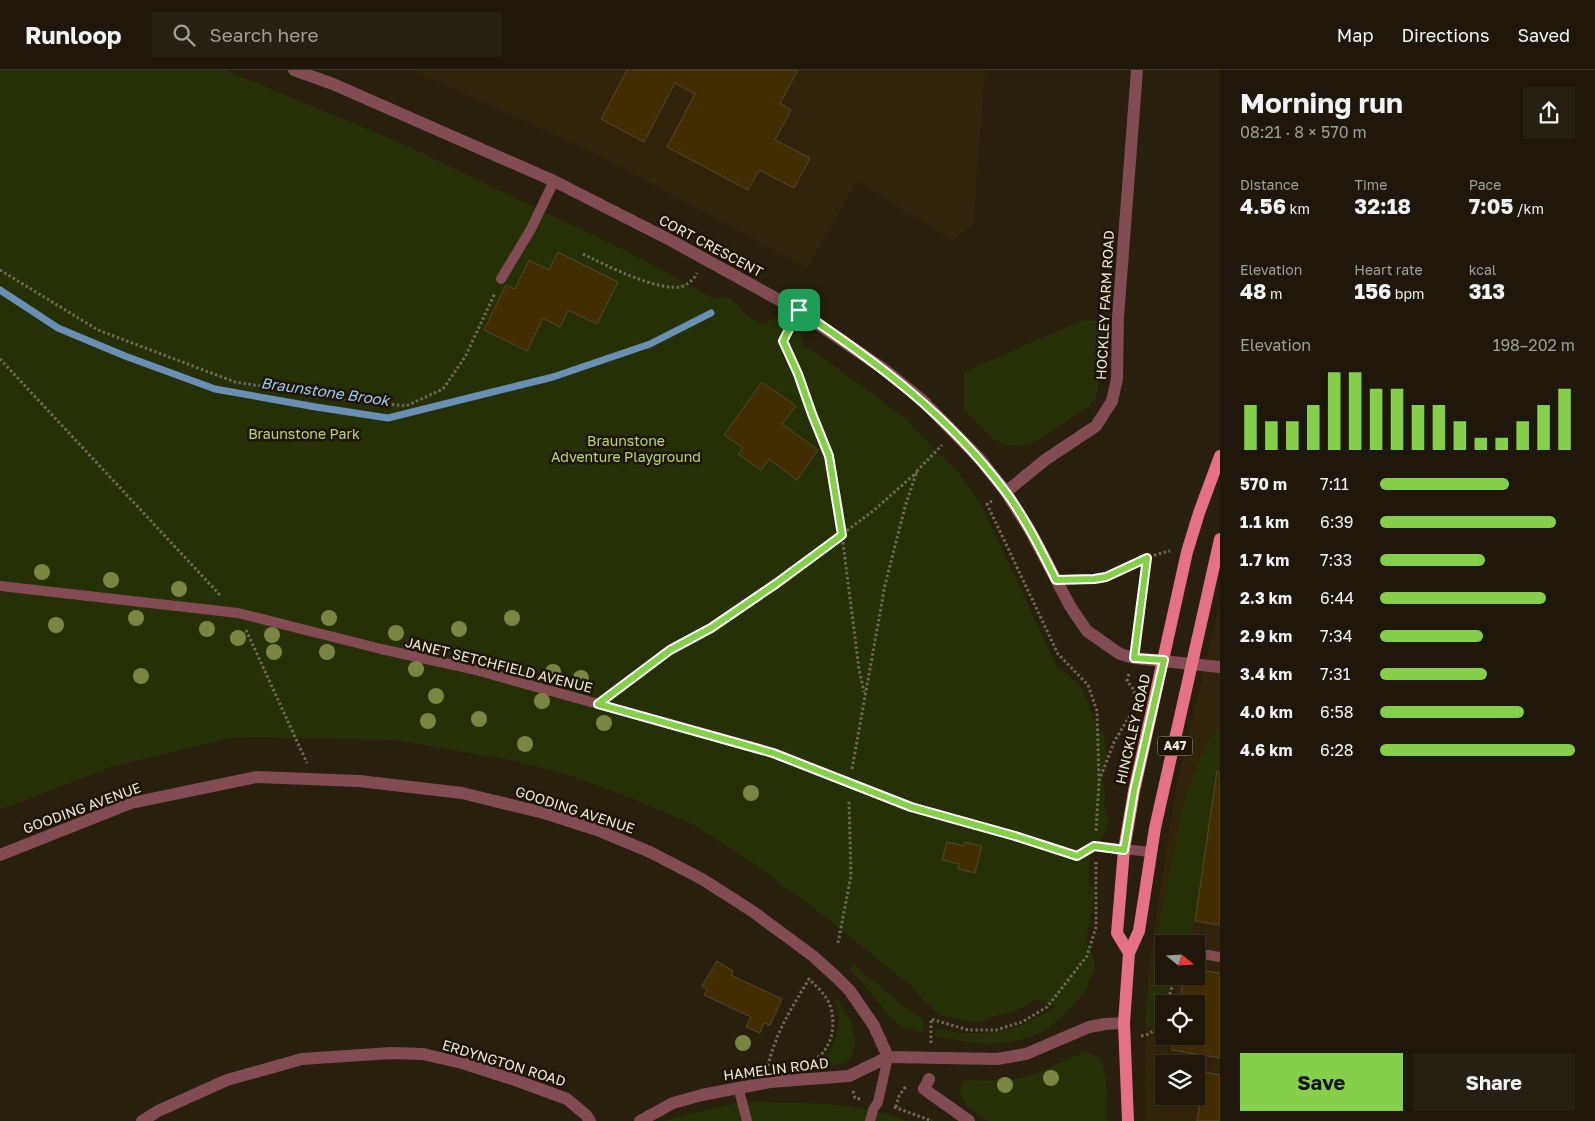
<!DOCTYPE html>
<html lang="en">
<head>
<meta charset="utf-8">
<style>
	body { margin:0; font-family:"Golos Text",sans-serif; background:#262013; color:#f1f3f6; height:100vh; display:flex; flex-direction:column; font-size:19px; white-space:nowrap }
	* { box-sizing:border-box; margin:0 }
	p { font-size:16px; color:#a19f9c }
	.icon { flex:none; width:28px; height:28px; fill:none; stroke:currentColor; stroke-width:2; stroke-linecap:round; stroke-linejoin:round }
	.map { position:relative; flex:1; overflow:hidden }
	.drawer { display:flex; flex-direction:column; background:#1e170a; width:375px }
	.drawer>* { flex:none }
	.needle { width:32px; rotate:108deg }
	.fabs { position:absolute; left:1155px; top:865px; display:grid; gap:10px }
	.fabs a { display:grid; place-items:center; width:50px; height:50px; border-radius:0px; background:#1e170a; box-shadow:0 1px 4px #0004,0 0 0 1px #3c362b; font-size:25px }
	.pin { position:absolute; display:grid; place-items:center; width:42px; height:42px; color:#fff; margin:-21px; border-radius:10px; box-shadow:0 2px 8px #0006 }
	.round { display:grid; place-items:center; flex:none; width:52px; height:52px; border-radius:0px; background:#262013 }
	.overview { display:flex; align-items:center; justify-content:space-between; height:85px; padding:0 20px }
	h1 { font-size:28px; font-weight:700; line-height:38px }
	.metrics { display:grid; grid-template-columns:repeat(3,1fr); gap:8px; height:85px; padding:5px 20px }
	.metrics div { display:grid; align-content:center }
	.metrics b { font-size:21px; font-weight:700 }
	.metrics small { font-size:14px; font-weight:400 }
	.metrics p { font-size:14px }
	.chart { height:140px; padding:10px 20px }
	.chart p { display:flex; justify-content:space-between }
	.chart svg { width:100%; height:90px; margin-top:5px; stroke:#86cf4b; stroke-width:6 }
	.action { display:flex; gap:10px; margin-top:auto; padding:10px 20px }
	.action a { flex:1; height:58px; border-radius:0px; background:#86cf4b; color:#111; font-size:20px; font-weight:700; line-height:58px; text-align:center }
	.action a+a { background:#262013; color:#f1f3f6 }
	ul { padding:0 20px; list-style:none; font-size:16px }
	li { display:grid; grid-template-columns:80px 60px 1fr; align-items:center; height:38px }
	li i { height:12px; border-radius:6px; background:#86cf4b }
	header { display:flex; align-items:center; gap:30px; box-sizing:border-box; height:70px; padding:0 25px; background:#1e170a; border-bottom:1px solid #3c362b }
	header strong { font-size:24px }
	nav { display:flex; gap:28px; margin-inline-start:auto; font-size:18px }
	.search { width:350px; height:45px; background:#262013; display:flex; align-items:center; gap:12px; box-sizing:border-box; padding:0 18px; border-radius:0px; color:#a19f9c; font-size:19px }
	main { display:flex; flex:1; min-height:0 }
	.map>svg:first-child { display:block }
	.built { fill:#31240a; fill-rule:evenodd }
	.green { fill:#263007 }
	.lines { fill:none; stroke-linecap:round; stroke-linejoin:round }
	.stream { stroke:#6a8fb4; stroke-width:7 }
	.building { fill:#422d00; stroke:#524734 }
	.path { stroke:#6f6758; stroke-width:3; stroke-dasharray:2.5 2.5; stroke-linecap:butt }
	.lane { stroke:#834b53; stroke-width:10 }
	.street { stroke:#834b53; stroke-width:12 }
	.primary { stroke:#e57185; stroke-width:12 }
	.tree { fill:#798541 }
	.route-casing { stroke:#fff; stroke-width:10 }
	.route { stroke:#86cf4b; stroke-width:6 }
	.labels { text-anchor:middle; stroke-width:5; stroke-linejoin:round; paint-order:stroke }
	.shield { fill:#1f1504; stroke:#b1a99c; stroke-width:1 }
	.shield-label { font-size:12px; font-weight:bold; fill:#efe8dd }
	.street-label { font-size:14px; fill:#efe8dd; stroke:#1f1504 }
	.park-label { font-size:14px; fill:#bbd86c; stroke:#1f1504 }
	.water-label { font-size:15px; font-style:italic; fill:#9dc9fa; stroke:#1f1504 }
</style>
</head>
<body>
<header>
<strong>Runloop</strong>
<div class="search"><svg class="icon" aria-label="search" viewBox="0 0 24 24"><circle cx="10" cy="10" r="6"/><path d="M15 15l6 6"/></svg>Search here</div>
<nav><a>Map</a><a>Directions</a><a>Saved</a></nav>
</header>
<main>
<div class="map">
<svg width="1220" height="1051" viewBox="0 0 1220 1051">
	<rect width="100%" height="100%" fill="#281f0d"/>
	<path class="built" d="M412,0H985L973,155L953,171L857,111L807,198L594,83Z
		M1220,534V1051H1144L1148,899L1176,717ZM1164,874H1196V906H1164ZM1164,934H1196V966H1164ZM1164,994H1196V1026H1164Z"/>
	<path class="green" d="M0,0H225L403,74L628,182L715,229L727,227L740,237L743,243L762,254L774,248L786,247L800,258L803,272L801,275L816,283L904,347L957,401L981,434L1058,599L1065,602L1080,616L1088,632L1094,651L1103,663L1107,682L1102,706L1105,722L1104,736L1109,752L1103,767L1089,789V810L1095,824L1086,870L1093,885L1095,901L1088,911V917C1077,930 1066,946 1051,956C1016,980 974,975 935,966V959C958,964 987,965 1010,959C1024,955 1037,947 1050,940L1055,936L1035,929L1014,942L991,947L979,953L939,945L919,926L915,919L811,836L753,793L692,754L626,726L565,704L516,691L394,670L235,667L114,696L0,740Z
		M1083,250L1100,251L1098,320L1095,329L1089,337L1029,375C996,381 984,360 964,339V302Z
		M1220,658V693L1217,702L1195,851L1189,874H1164V906H1171C1165,922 1166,950 1148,958L1145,955C1150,905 1159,857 1169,808C1177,766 1185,722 1202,683C1206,673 1213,666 1220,658Z
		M853,894L905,937L922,948L924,953L922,963L900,956L890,947L867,918L849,899Z
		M835,927C849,945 866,973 846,993L807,999C812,997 817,995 821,991C834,981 841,955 838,939C837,935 835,931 833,928Z
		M1086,982C1090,984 1095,985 1097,987C1110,998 1106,1035 1107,1051H989L968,1037L960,1024L963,1010C984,1010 1005,1012 1025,1007C1047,1001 1065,988 1086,982Z
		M741,1032C797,1033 855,1030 907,1051H666L671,1048Z"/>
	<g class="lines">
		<path class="stream" d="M0,220L58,258L125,286L215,319L316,337L388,348L553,307L650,274L711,243"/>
	</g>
	<path class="building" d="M627,0H798L780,33L791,40L775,70L810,88L794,118L759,100L748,120L667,77L695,24L675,13L644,72L601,49Z
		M558,182L618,212L597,254L568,240L560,257L543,248L527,281L484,260L506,215L515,219L529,190L549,200Z
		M762,312L796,336L782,354L818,380L797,410L769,389L761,400L738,384L743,378L724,365Z
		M1217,701L1220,702V855L1195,851Z
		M947,772L964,776L965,772L982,776L975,803L958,799L959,794L942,790Z
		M717,891L733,901L731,905L782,929L770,955L764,953L760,963L746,957L751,947L704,925L707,920L702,916Z
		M1196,900L1220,903V988L1172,980L1174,966H1196V934H1179L1184,906H1196Z
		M1205,1002L1220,1005V1051H1197Z"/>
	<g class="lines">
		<path class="path" d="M583,184C603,194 662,224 683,216C690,213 694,209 697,203
			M0,200L98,260L235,312L351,330L406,336L443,319L465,287L495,223
			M791,254L783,271L798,304L812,344L829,386L842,465L859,599L864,622
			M0,289L220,525
			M992,431L987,434L1058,584L1088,615L1097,641L1099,712L1096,761
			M1074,510L1107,507L1147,487L1170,481
			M246,560L307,693
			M1137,571L1147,487
			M1129,604L1127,611L1134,620L1136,630
			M613,623L670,580L711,557L777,513L873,441L917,402
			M852,699L885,515L905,437L917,401L942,375
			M1099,711L1114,672L1132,642
			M838,873L851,806L849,730
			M1167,934L1175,906
			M1141,966C1153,964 1159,957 1164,946
			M931,973V949L968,960H996L1022,952L1047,937L1087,886L1096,857V792
			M768,996C775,964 792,937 809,909C816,916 825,924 829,933C837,952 833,979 814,990
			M853,1021L855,1028L861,1029
			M894,1037L932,1051
			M896,1037L899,1026L906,1016"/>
		<path class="lane" d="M501,209L531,159L554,111
			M0,516L238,543L381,579L472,599L750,676L773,683L911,737L1015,766L1077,786L1095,776L1151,782
			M1208,885L1220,887
			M738,1017L747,1051
			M870,1051L873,1040L878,1032L888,987"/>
		<path class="street" d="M294,0L333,14L554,111L672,171L799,241L885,300L922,330L979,388L1006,422L1031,462L1070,536L1087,561L1120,584L1134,588L1220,597
			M1006,422L1045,390L1096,356L1112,331L1117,309L1118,247L1137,0
			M0,785L131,733L256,707L359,711L462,723L544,743L597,760L650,782L702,809L752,841L813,886L836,907L850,921L874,956L888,987L997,989L1026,984L1089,957L1105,954L1124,953
			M929,1009L924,1019L969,1051
			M142,1051L158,1041L227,1010L302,989L391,983L423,984L462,993L518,1011L567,1029L586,1045L590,1051
			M640,1051L673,1033L702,1025L770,1012L849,1006L888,987"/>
		<path class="primary" d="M1129,883L1117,863L1124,780L1134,721L1187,482L1199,443L1220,386
			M1128,1051L1124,953L1129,883L1139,861L1155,758L1220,469"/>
	</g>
	<g class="tree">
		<circle cx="42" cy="502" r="8"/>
		<circle cx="111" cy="510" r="8"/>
		<circle cx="179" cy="519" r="8"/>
		<circle cx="136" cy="548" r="8"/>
		<circle cx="329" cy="548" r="8"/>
		<circle cx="512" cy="548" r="8"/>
		<circle cx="56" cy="555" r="8"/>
		<circle cx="207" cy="559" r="8"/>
		<circle cx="459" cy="559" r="8"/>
		<circle cx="396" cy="563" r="8"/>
		<circle cx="272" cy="565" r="8"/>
		<circle cx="238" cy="568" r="8"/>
		<circle cx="274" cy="582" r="8"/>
		<circle cx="327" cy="582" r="8"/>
		<circle cx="416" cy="599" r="8"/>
		<circle cx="553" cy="602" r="8"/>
		<circle cx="141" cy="606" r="8"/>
		<circle cx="581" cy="608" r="8"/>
		<circle cx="436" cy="626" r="8"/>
		<circle cx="542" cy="631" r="8"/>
		<circle cx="479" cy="649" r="8"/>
		<circle cx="428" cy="651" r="8"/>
		<circle cx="604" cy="653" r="8"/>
		<circle cx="525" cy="674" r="8"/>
		<circle cx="751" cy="723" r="8"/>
		<circle cx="743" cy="973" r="8"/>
		<circle cx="1051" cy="1008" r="8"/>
		<circle cx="1005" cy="1015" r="8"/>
	</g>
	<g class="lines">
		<defs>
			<path id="route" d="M799,240C878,293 947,344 1005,421C1025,448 1041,480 1056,510L1094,509L1106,507L1147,488L1134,588L1164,590L1134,721L1124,780L1094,776L1077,786L1015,766L911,737L773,683L598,634L670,580L711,558L777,513L842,465L829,386L812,344L798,304L783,271Z"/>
		</defs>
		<use href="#route" class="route-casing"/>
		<use href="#route" class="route"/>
	</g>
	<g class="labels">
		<rect class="shield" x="1157.5" y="666.5" width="35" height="19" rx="4"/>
		<g class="shield-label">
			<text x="1175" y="680">A47</text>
		</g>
		<g class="street-label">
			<text transform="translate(711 176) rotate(28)" y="5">CORT CRESCENT</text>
			<text transform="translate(1105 235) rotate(-87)" y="5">HOCKLEY FARM ROAD</text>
			<text transform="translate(499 595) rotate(14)" y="5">JANET SETCHFIELD AVENUE</text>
			<text transform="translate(1133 659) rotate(-77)" y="5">HINCKLEY ROAD</text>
			<text transform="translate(82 738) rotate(-20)" y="5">GOODING AVENUE</text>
			<text transform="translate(575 740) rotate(18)" y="5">GOODING AVENUE</text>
			<text transform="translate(504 993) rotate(17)" y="5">ERDYNGTON ROAD</text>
			<text transform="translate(776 999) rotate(-7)" y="5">HAMELIN ROAD</text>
		</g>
		<g class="park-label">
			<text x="304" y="369">Braunstone Park</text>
			<text x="626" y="376">Braunstone<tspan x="626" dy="16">Adventure Playground</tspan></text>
		</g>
		<g class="water-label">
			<text transform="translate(325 322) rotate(8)" y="5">Braunstone Brook</text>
		</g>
	</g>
</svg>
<div class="fabs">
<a><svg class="needle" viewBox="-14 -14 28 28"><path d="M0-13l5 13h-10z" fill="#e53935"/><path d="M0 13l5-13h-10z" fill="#a19f9c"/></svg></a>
<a><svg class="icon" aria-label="locate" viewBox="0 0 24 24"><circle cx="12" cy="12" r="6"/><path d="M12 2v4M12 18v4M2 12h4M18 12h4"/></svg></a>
<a><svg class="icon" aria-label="layers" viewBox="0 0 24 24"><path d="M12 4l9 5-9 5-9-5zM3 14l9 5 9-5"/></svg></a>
</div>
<div class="pin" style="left:799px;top:240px;background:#1e9e55"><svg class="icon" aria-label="arrive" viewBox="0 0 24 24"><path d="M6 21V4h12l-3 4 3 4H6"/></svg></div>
</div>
<section class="drawer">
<div class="overview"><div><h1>Morning run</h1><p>08:21 · 8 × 570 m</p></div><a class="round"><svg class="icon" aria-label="share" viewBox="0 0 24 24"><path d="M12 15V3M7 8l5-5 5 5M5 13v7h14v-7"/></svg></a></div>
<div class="metrics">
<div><p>Distance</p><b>4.56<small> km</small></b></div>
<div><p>Time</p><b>32:18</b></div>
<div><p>Pace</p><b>7:05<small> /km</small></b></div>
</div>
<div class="metrics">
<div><p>Elevation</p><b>48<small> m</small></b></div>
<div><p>Heart rate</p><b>156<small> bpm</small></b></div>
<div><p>kcal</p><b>313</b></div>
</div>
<div class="chart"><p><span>Elevation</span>198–202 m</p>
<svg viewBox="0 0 160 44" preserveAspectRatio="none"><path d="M5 44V22M15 44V30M25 44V30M35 44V22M45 44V6M55 44V6M65 44V14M75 44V14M85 44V22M95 44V22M105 44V30M115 44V38M125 44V38M135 44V30M145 44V22M155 44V14"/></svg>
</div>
<ul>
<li><b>570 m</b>7:11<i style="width:66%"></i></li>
<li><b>1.1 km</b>6:39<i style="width:90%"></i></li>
<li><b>1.7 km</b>7:33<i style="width:54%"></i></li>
<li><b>2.3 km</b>6:44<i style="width:85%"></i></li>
<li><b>2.9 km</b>7:34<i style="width:53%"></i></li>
<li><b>3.4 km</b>7:31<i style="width:55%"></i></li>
<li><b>4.0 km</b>6:58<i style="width:74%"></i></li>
<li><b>4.6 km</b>6:28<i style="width:100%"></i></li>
</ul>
<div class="action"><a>Save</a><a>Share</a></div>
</section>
</main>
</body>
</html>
